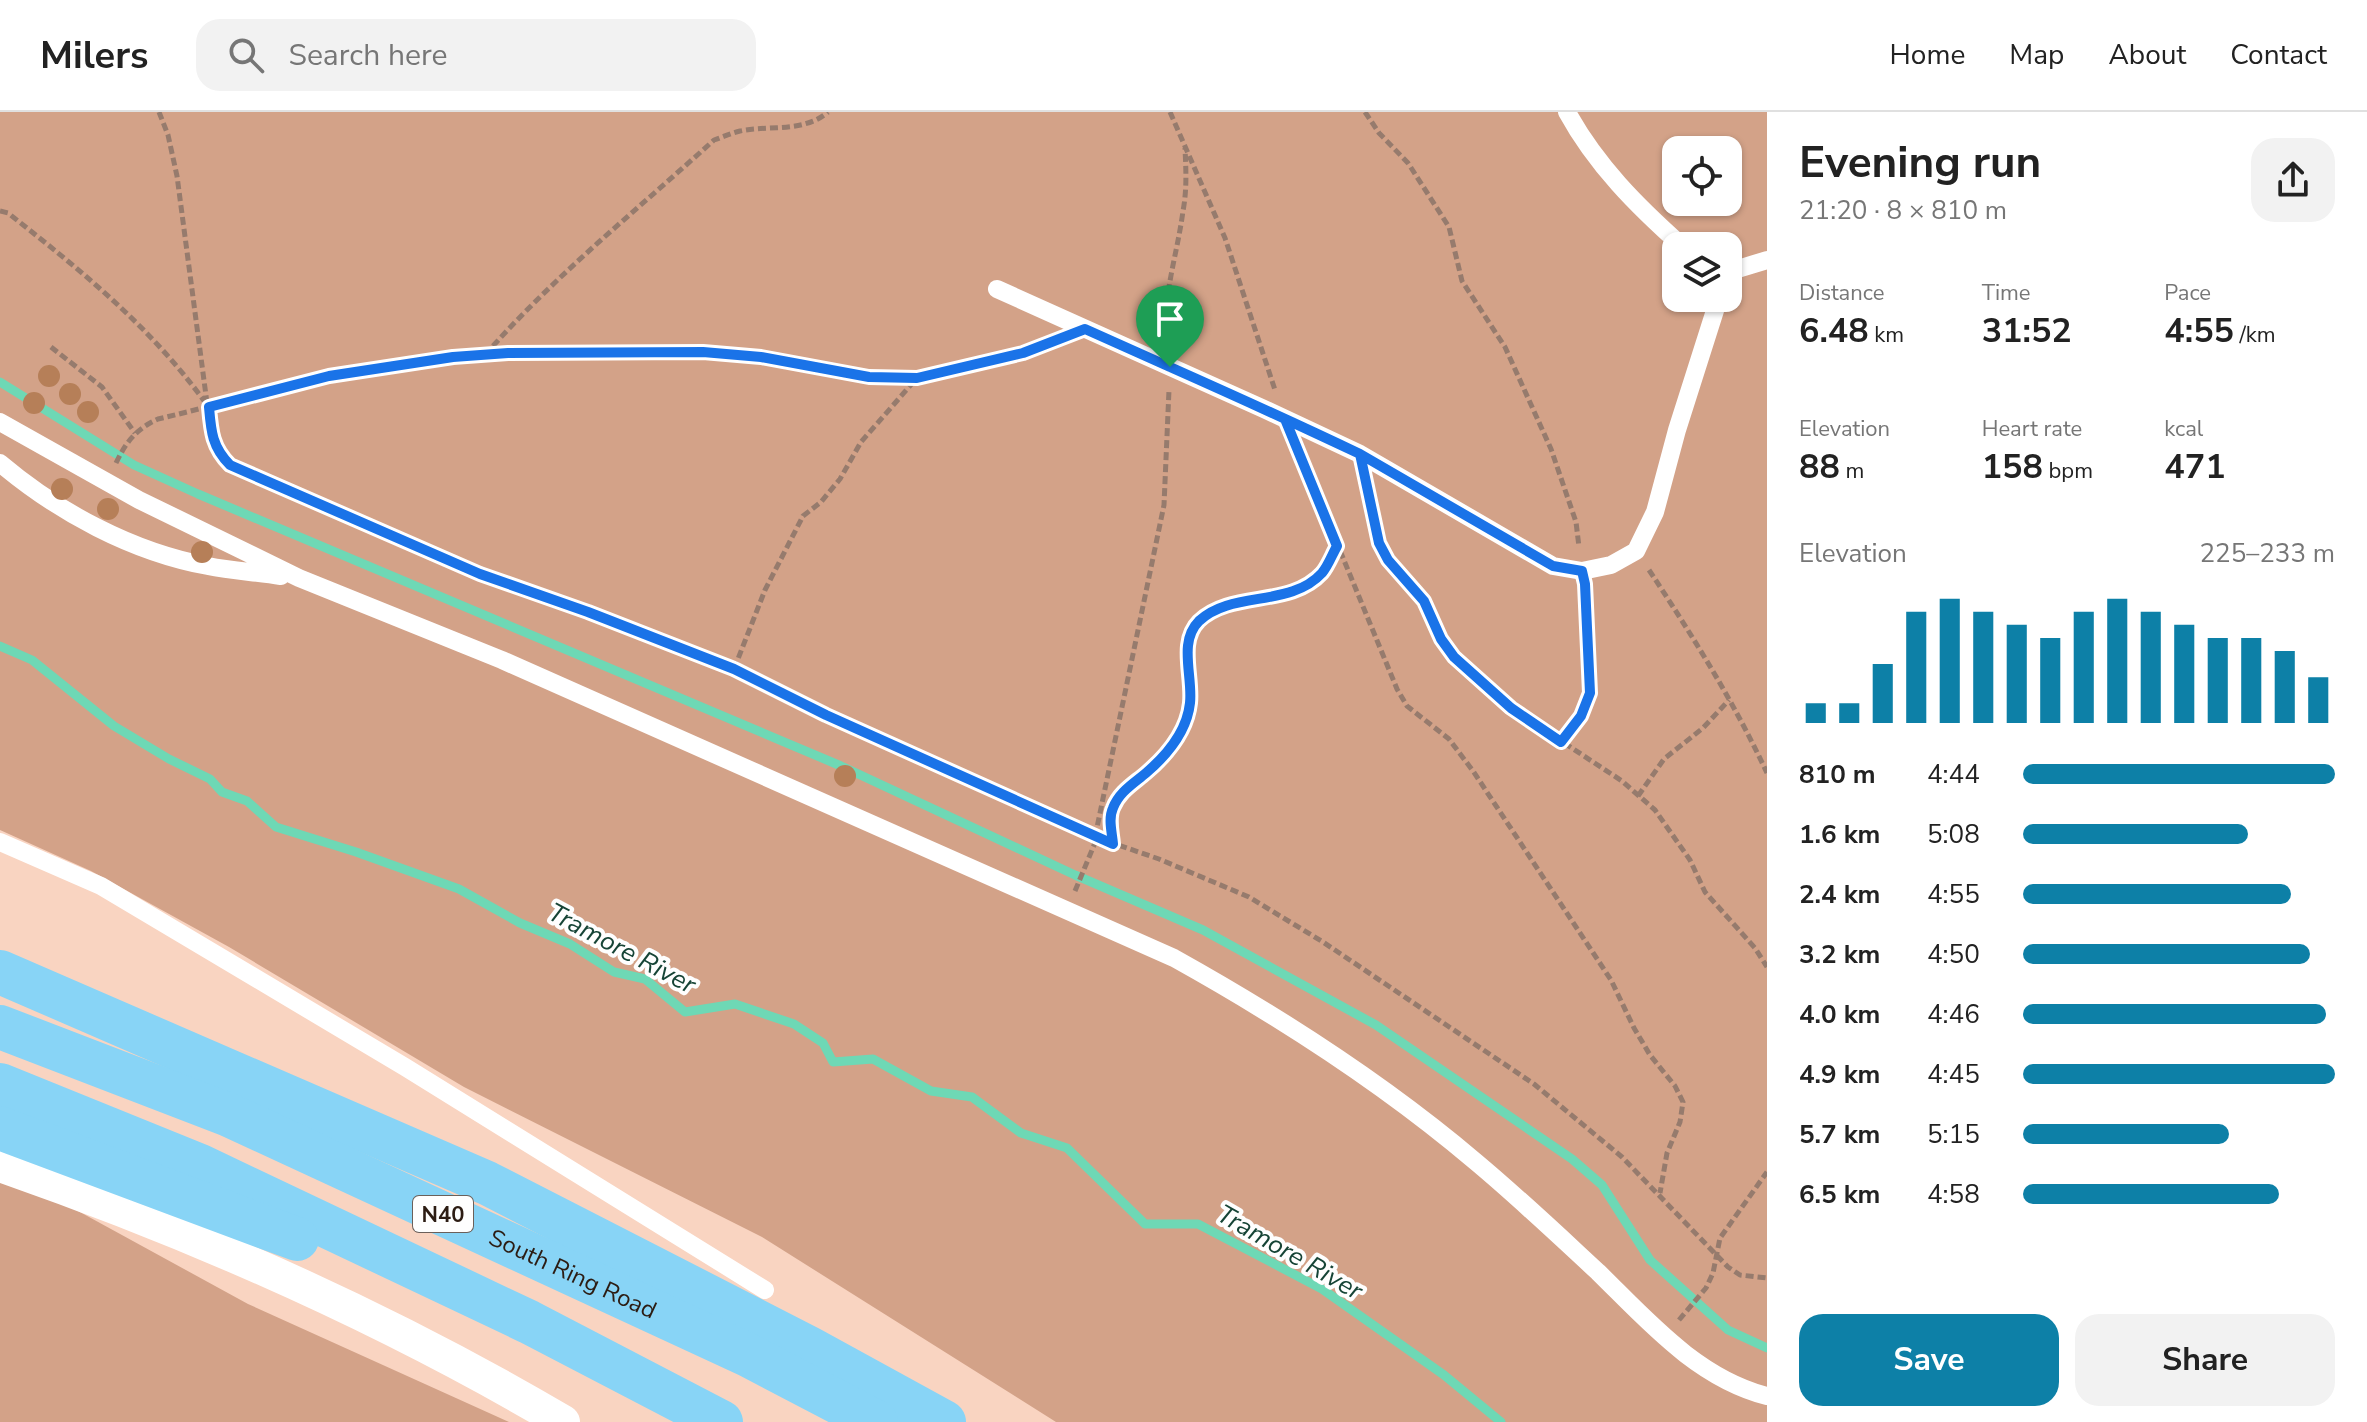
<!DOCTYPE html>
<html lang="en">
<head>
<meta charset="utf-8">
<style>
	body { margin:0; font-family:"Nunito Sans",sans-serif; background:#f2f2f2; color:#222; height:100vh; display:flex; flex-direction:column; font-size:30px; white-space:nowrap }
	* { box-sizing:border-box; margin:0 }
	p { font-size:26px; color:#767676 }
	.icon { flex:none; width:44px; height:44px; fill:none; stroke:currentColor; stroke-width:2; stroke-linecap:round; stroke-linejoin:round }
	.map { position:relative; flex:1; overflow:hidden }
	.side { display:flex; flex-direction:column; background:#fff; width:600px }
	.side>* { flex:none }
	.tools { position:absolute; left:1662px; top:24px; display:grid; gap:16px }
	.tools a { display:grid; place-items:center; width:80px; height:80px; border-radius:16px; background:#fff; box-shadow:0 2px 6px #0004; font-size:40px }
	.pin { position:absolute; display:grid; place-items:center; width:68px; height:68px; color:#fff; margin:-82px -34px; border-radius:50% 50% 50% 0; rotate:-45deg; box-shadow:0 0 8px #0007 }
	.pin .icon { rotate:45deg }
	.round { display:grid; place-items:center; flex:none; width:84px; height:84px; border-radius:24px; background:#f2f2f2 }
	.head { display:flex; align-items:center; justify-content:space-between; height:136px; padding:0 32px }
	h1 { font-size:44px; font-weight:700; line-height:60px }
	.stats { display:grid; grid-template-columns:repeat(3,1fr); gap:12px; height:136px; padding:8px 32px }
	.stats div { display:grid; align-content:center }
	.stats b { font-size:34px; font-weight:700 }
	.stats small { font-size:22px; font-weight:400 }
	.stats p { font-size:22px }
	.chart { height:224px; padding:16px 32px }
	.chart p { display:flex; justify-content:space-between }
	.chart svg { width:100%; height:144px; margin-top:8px; stroke:#0d80a7; stroke-width:6 }
	.primary-button { display:flex; gap:16px; margin-top:auto; padding:16px 32px }
	.primary-button a { flex:1; height:92px; border-radius:24px; background:#0d80a7; color:#fff; font-size:32px; font-weight:700; line-height:92px; text-align:center }
	.primary-button a+a { background:#f2f2f2; color:#222 }
	ul { padding:0 32px; list-style:none; font-size:26px }
	li { display:grid; grid-template-columns:128px 96px 1fr; align-items:center; height:60px }
	li i { height:20px; border-radius:10px; background:#0d80a7 }
	header { display:flex; align-items:center; gap:48px; box-sizing:border-box; height:112px; padding:0 40px; background:#fff; border-bottom:2px solid #e0e0e0 }
	header strong { font-size:38px }
	nav { display:flex; gap:44px; margin-inline-start:auto; font-size:28px }
	.search { width:560px; height:72px; background:#f2f2f2; display:flex; align-items:center; gap:20px; box-sizing:border-box; padding:0 28px; border-radius:24px; color:#767676; font-size:30px }
	main { display:flex; flex:1; min-height:0 }
	.map>svg:first-child { display:block }
	.green { fill:#d3a288; fill-rule:evenodd }
	.lines { fill:none; stroke-linecap:round; stroke-linejoin:round }
	.stream { stroke:#6ed8b5; stroke-width:9 }
	.path { stroke:#967b6d; stroke-width:5; stroke-dasharray:8 4; stroke-linecap:butt }
	.service { stroke:#fff; stroke-width:18 }
	.minor { stroke:#fff; stroke-width:34 }
	.trunk { stroke:#88d4f6; stroke-width:44 }
	.tree { fill:#b67f58 }
	.route-casing { stroke:#fff; stroke-width:16 }
	.route { stroke:#1a73e8; stroke-width:10 }
	.labels { text-anchor:middle; stroke-width:8; stroke-linejoin:round; paint-order:stroke }
	.shield { fill:#fefefe; stroke:#6b605a; stroke-width:2 }
	.shield-label { font-size:22px; font-weight:bold; fill:#2c1c13 }
	.street-label { font-size:24px; fill:#2c1c13; stroke:#fefefe }
	.water-label { font-size:26px; font-style:italic; fill:#164436; stroke:#fefefe }
</style>
</head>
<body>
<header>
<strong>Milers</strong>
<div class="search"><svg class="icon" aria-label="search" viewBox="0 0 24 24"><circle cx="10" cy="10" r="6"/><path d="M15 15l6 6"/></svg>Search here</div>
<nav><a>Home</a><a>Map</a><a>About</a><a>Contact</a></nav>
</header>
<main>
<div class="map">
<svg width="1767" height="1310" viewBox="0 0 1767 1310">
	<rect width="100%" height="100%" fill="#f9d4c1"/>
	<path class="green" d="M0,0H1767V1310H1056L762,1125L464,975L229,835L91,759L0,718ZM1676,38H1728V90H1676ZM1676,134H1728V186H1676Z
		M0,1068L47,1082L248,1192L509,1310H0Z"/>
	<g class="lines">
		<path class="stream" d="M0,270L134,353L198,382L841,654L1075,763L1203,818L1376,913L1572,1047L1602,1073L1650,1148L1728,1218L1767,1236
			M0,534L32,548L114,614L169,647L210,667L222,680L247,689L276,715L356,740L459,777L520,811L570,832L614,860L645,867L685,900L735,892L794,912L823,931L833,950L873,947L931,979L972,985L1021,1021L1067,1036L1145,1112H1198L1322,1177L1444,1263L1501,1310"/>
		<path class="path" d="M159,0L168,23L177,64L212,329L218,341L230,353L480,462L734,557L826,603L1095,725L1159,747L1249,785L1323,830L1534,972L1622,1045L1728,1155L1740,1163L1767,1166
			M1170,0L1225,126L1275,278
			M1365,0L1379,21L1408,51L1449,115L1462,169L1505,235L1551,337L1576,410L1579,435
			M0,99L8,101C84,161 150,214 208,294
			M1166,228C1163,181 1177,144 1183,99C1187,78 1186,58 1185,36
			M51,235L102,275L135,321
			M485,243C554,164 637,98 714,28C723,25 731,21 740,19C768,13 804,21 828,0
			M1299,339L1397,577L1407,594L1449,627L1473,659L1611,868L1634,916L1650,943L1675,974L1683,990L1680,1010L1667,1041L1660,1081
			M116,351C126,330 136,317 158,307C215,294 271,276 328,264C405,247 485,241 564,240C628,239 693,238 758,245C802,250 844,264 889,267C944,270 1004,249 1054,229
			M1367,374L1379,431L1388,448L1424,489L1441,527L1454,545L1511,596L1622,669L1655,698L1690,748L1705,780L1755,836L1767,855
			M1649,458C1692,523 1734,590 1767,661
			M734,557L765,478L803,404L821,390L840,367L861,330L916,267
			M1561,630L1581,604L1590,581L1586,480
			M1638,684L1664,647L1703,616L1729,588
			M1095,725L1164,393L1169,278
			M1113,732C1112,724 1110,715 1110,708C1113,672 1167,651 1182,618C1189,602 1192,582 1191,564C1189,543 1182,523 1201,507C1235,479 1288,494 1321,462C1327,455 1332,444 1337,436
			M1075,779L1097,726
			M1679,1208L1706,1176L1713,1161L1720,1126L1767,1060"/>
		<path class="service" d="M1567,0C1596,53 1637,94 1682,134
			M1728,160L1767,148
			M997,177L1264,297L1360,342L1553,454L1582,459L1611,453L1636,439L1655,400L1677,318L1719,186
			M0,310L139,388L299,466L502,548L1174,846C1280,905 1384,972 1476,1050C1518,1085 1558,1123 1598,1160C1648,1209 1697,1266 1767,1284
			M0,351C58,400 132,440 208,454C232,459 257,460 281,464
			M0,730L101,774L405,955L765,1178"/>
		<path class="minor" d="M0,1053C195,1121 385,1205 563,1310"/>
		<g class="trunk">
			<path d="M0,860L487,1071L809,1236L944,1310"/>
			<path id="s1" d="M0,915L229,1003L748,1243L876,1310"/>
			<path d="M0,973L200,1054L529,1210L721,1310"/>
			<path d="M0,1016L297,1127"/>
		</g>
	</g>
	<g class="tree">
		<circle cx="49" cy="264" r="11"/>
		<circle cx="70" cy="282" r="11"/>
		<circle cx="34" cy="291" r="11"/>
		<circle cx="88" cy="300" r="11"/>
		<circle cx="62" cy="377" r="11"/>
		<circle cx="108" cy="397" r="11"/>
		<circle cx="202" cy="440" r="11"/>
		<circle cx="845" cy="664" r="11"/>
	</g>
	<g class="lines">
		<defs>
			<path id="route" d="M1170,255L1085,217L1023,241L917,266L869,265L761,245L703,240L508,241L453,245L329,264L209,295C211,319 212,335 230,353L480,462L588,500L734,557L826,603L1113,732C1112,720 1108,707 1113,696C1119,680 1133,672 1146,661C1167,643 1187,619 1190,591C1193,564 1178,530 1199,509C1232,478 1290,496 1322,461C1328,454 1332,443 1337,434L1285,307L1360,342L1553,454L1582,459L1585,472L1590,581L1581,604L1561,630L1511,596L1454,545L1441,527L1424,489L1388,448L1379,431L1360,342C1297,312 1233,283 1170,255"/>
		</defs>
		<use href="#route" class="route-casing"/>
		<use href="#route" class="route"/>
	</g>
	<g class="labels">
		<rect class="shield" x="413" y="1084" width="60" height="36" rx="6"/>
		<g class="shield-label">
			<text x="443" y="1110">N40</text>
		</g>
		<g class="street-label">
			<text dy="8" stroke="none"><textPath href="#s1" startOffset="624">South Ring Road</textPath></text>
		</g>
		<g class="water-label">
			<text transform="translate(622 836) rotate(28)" y="9">Tramore River</text>
			<text transform="translate(1290 1140) rotate(30)" y="9">Tramore River</text>
		</g>
	</g>
</svg>
<div class="tools">
<a><svg class="icon" aria-label="locate" viewBox="0 0 24 24"><circle cx="12" cy="12" r="6"/><path d="M12 2v4M12 18v4M2 12h4M18 12h4"/></svg></a>
<a><svg class="icon" aria-label="layers" viewBox="0 0 24 24"><path d="M12 4l9 5-9 5-9-5zM3 14l9 5 9-5"/></svg></a>
</div>
<div class="pin" style="left:1170px;top:255px;background:#1e9e55"><svg class="icon" aria-label="arrive" viewBox="0 0 24 24"><path d="M6 21V4h12l-3 4 3 4H6"/></svg></div>
</div>
<section class="side">
<div class="head"><div><h1>Evening run</h1><p>21:20 · 8 × 810 m</p></div><a class="round"><svg class="icon" aria-label="share" viewBox="0 0 24 24"><path d="M12 15V3M7 8l5-5 5 5M5 13v7h14v-7"/></svg></a></div>
<div class="stats">
<div><p>Distance</p><b>6.48<small> km</small></b></div>
<div><p>Time</p><b>31:52</b></div>
<div><p>Pace</p><b>4:55<small> /km</small></b></div>
</div>
<div class="stats">
<div><p>Elevation</p><b>88<small> m</small></b></div>
<div><p>Heart rate</p><b>158<small> bpm</small></b></div>
<div><p>kcal</p><b>471</b></div>
</div>
<div class="chart"><p><span>Elevation</span>225–233 m</p>
<svg viewBox="0 0 160 44" preserveAspectRatio="none"><path d="M5 44V38M15 44V38M25 44V26M35 44V10M45 44V6M55 44V10M65 44V14M75 44V18M85 44V10M95 44V6M105 44V10M115 44V14M125 44V18M135 44V18M145 44V22M155 44V30"/></svg>
</div>
<ul>
<li><b>810 m</b>4:44<i style="width:100%"></i></li>
<li><b>1.6 km</b>5:08<i style="width:72%"></i></li>
<li><b>2.4 km</b>4:55<i style="width:86%"></i></li>
<li><b>3.2 km</b>4:50<i style="width:92%"></i></li>
<li><b>4.0 km</b>4:46<i style="width:97%"></i></li>
<li><b>4.9 km</b>4:45<i style="width:100%"></i></li>
<li><b>5.7 km</b>5:15<i style="width:66%"></i></li>
<li><b>6.5 km</b>4:58<i style="width:82%"></i></li>
</ul>
<div class="primary-button"><a>Save</a><a>Share</a></div>
</section>
</main>
</body>
</html>
